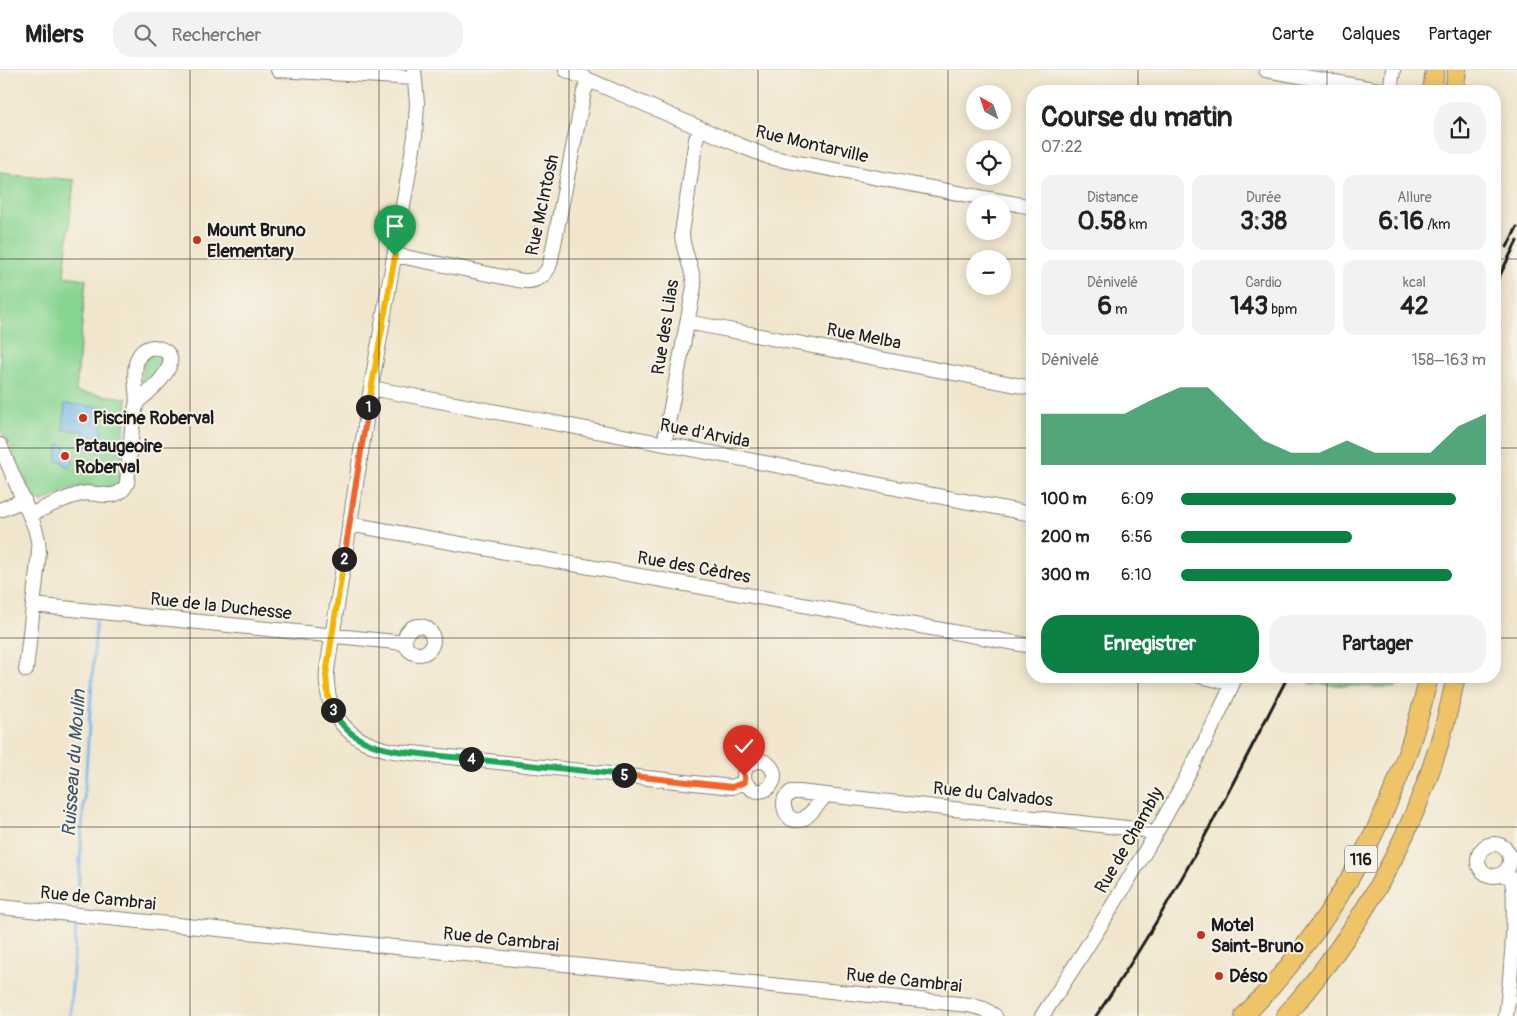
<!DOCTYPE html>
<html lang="fr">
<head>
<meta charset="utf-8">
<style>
	body { margin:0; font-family:Pangolin,sans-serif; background:#f2f2f2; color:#222; height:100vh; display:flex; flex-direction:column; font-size:19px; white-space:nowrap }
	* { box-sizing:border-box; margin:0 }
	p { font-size:16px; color:#767676 }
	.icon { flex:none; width:28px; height:28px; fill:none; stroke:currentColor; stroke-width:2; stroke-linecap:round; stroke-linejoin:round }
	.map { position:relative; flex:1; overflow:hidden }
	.drawer { position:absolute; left:1026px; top:15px; width:475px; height:598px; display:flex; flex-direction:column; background:#fff; border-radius:20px; box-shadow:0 2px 12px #0003 }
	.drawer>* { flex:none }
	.needle { width:32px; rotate:320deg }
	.tools { position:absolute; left:966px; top:15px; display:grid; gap:10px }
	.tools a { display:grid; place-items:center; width:45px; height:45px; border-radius:50%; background:#fff; box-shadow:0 2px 12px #0003; font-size:25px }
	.pin { position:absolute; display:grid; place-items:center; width:42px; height:42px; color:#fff; margin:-51px -21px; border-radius:50% 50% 50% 0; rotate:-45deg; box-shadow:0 0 5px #0007 }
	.pin .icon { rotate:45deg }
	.km { position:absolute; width:25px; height:25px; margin:-12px; border-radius:50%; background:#222; color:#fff; font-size:14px; line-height:25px; text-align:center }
	.round { display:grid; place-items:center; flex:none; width:52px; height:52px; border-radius:20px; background:#f2f2f2 }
	.summary { display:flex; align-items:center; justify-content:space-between; height:85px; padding:0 15px }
	h1 { font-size:28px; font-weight:700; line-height:38px }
	.stats { display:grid; grid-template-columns:repeat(3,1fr); gap:8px; height:85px; padding:5px 15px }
	.stats div { display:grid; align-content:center; border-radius:12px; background:#f2f2f2; text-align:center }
	.stats b { font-size:25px; font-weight:700 }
	.stats small { font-size:14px; font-weight:400 }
	.stats p { font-size:14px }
	.chart { height:140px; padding:10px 15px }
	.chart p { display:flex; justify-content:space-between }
	.chart svg { width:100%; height:90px; margin-top:5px; fill:#0b8043; opacity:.7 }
	.button { display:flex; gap:10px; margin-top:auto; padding:10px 15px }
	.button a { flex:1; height:58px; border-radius:20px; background:#0b8043; color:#fff; font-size:20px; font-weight:700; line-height:58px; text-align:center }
	.button a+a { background:#f2f2f2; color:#222 }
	ul { padding:0 15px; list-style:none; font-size:16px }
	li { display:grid; grid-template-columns:80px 60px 1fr; align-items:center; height:38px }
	li i { height:12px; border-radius:6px; background:#0b8043 }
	header { display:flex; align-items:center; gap:30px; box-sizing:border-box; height:70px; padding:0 25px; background:#fff; border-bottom:1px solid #e0e0e0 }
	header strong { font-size:24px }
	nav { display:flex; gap:28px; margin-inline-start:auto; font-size:18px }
	.search { width:350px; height:45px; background:#f2f2f2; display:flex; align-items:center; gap:12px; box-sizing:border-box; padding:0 18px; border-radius:20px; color:#767676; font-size:19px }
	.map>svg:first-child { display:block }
	.green { fill:#88d592; stroke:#527857 }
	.forest { fill:#6eb67c; stroke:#45694c }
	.water { fill:#7abaee; stroke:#4b6b85 }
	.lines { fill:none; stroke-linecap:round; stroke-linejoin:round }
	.stream { stroke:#7abaee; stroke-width:3 }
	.minor-casing { stroke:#868174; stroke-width:16 }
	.major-casing { stroke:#868174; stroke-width:20 }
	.minor { stroke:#fff; stroke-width:14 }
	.major { stroke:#efc469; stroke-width:18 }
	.rail { stroke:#1c1c1c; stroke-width:3 }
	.split-1-casing { stroke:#fff; stroke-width:10 }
	.split-2-casing { stroke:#fff; stroke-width:10 }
	.split-3-casing { stroke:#fff; stroke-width:10 }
	.split-4-casing { stroke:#fff; stroke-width:10 }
	.split-5-casing { stroke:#fff; stroke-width:10 }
	.split-6-casing { stroke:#fff; stroke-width:10 }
	.split-1 { stroke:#f5b400; stroke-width:6 }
	.split-2 { stroke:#f0652b; stroke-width:6 }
	.split-3 { stroke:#f5b400; stroke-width:6 }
	.split-4 { stroke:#22a559; stroke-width:6 }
	.split-5 { stroke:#22a559; stroke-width:6 }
	.split-6 { stroke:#f0652b; stroke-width:6 }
	.grid { fill:none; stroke:#1c1c1c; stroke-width:1; stroke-opacity:0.55 }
	.poi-dot { fill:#c8321e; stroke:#f7f3e8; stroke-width:2 }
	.labels { text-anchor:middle; stroke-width:4; stroke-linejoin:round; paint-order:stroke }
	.shield { fill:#f7f3e8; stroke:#5e5c59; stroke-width:1 }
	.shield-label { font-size:16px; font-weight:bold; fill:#1c1c1c }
	.street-label { font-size:18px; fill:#1c1c1c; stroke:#f7f3e8 }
	.poi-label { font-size:18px; font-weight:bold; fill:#1c1c1c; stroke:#f7f3e8; text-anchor:start }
	.water-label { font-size:19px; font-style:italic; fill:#3d5366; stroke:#f7f3e8 }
</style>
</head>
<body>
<header>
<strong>Milers</strong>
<div class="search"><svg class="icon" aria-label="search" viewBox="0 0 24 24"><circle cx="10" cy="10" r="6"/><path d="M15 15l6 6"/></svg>Rechercher</div>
<nav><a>Carte</a><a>Calques</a><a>Partager</a></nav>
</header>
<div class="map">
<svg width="1517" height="946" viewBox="0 0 1517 946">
	<rect width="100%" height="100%" fill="#f7f3e8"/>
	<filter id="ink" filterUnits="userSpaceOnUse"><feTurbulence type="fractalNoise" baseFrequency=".02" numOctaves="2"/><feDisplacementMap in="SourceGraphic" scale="10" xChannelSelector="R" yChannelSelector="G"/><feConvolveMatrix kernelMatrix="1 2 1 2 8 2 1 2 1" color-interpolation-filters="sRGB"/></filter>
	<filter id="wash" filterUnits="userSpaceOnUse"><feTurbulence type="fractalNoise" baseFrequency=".0096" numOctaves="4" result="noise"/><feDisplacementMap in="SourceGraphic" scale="20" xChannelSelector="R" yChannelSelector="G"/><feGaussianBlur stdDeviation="1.12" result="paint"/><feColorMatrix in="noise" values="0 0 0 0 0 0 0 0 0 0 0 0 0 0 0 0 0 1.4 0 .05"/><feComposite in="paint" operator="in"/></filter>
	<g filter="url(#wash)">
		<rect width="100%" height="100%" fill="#f1e6cd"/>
		<path class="green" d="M0,103L74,110L64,206L86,209L76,322L127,328L120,404C119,409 117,414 112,416C103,420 92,415 83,416C69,418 55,426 42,432L33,428L10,375L0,360Z
			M155,283L163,289V298L145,316L142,312L144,291L146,286Z"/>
		<path class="forest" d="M1313,606H1398L1395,618L1309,614Z"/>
		<path class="water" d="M65,334L104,337L100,382L83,380L84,361L63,360Z
			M62,374L65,377L66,382L70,380L73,381V393L70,397L65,396L63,392L57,391L58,376Z"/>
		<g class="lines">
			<path class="stream" d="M77,836L96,552
				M70,946L76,853"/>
		</g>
	</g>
	<g filter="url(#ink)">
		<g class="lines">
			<defs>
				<path id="minor" d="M278,0L415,8
					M414,0L417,33L415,67L371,318L327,600C324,646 350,673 393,681L732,717L745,712
					M566,0L739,75L769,87L788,91L1032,137
					M1266,0L1385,21
					M1390,21L1393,0
					M395,185L523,211C536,212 546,206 550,194L584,22L589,10
					M687,252L1032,318
					M153,277C194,284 151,321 137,332C136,313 128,281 153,277Z
					M371,318L1032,444
					M664,374L694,217C694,198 682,182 682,163L696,69L700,59
					M0,375L35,458L38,470L39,482L26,600
					M0,440L24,430
					M30,445C46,437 64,428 81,424C93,421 106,428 116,424C122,422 125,418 127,413L133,348L137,332
					M349,454L1032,576
					M33,535L405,573
					M405 570a14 14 0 1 1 28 0a14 14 0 1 1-28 0Z
					M1200,606L1222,611L1232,615
					M744 706a15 15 0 1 1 30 0a15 15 0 1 1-30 0Z
					M791,722H799L826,725C819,732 812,744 803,749C789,755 781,739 785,728Z
					M826,725L1136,759L1145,760L1155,766
					M1478 790a16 16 0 1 1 32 0a16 16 0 1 1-32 0Z
					M1505,802C1507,804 1510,808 1512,811C1517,836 1510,916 1506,946
					M0,837L969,935L984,939L995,946
					M1042,946C1114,837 1183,725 1236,606"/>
				<path id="major" d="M1432,21L1435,0
					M1454,21L1457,0
					M1244,946C1336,853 1401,734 1429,606
					M1285,946C1372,847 1430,737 1456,606"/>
			</defs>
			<use href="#minor" class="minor-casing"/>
			<use href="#major" class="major-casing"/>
			<use href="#minor" class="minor"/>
			<use href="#major" class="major"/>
			<path class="rail" d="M1507,177L1517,157
				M1495,215L1517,171
				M1096,946C1170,839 1229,722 1288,606"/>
		</g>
	</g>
	<g class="lines" filter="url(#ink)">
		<defs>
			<path id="split-1" d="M368,337L395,186"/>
			<path id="split-2" d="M344,489L368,337"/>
			<path id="split-3" d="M333,640L328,626L326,605L344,489"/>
			<path id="split-4" d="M333,640C350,676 386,680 421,684C437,686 454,687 471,689"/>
			<path id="split-5" d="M471,689L624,705"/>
			<path id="split-6" d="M624,705L732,717L745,712L744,706"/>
		</defs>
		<use href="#split-1" class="split-1-casing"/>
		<use href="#split-2" class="split-2-casing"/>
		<use href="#split-3" class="split-3-casing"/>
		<use href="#split-4" class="split-4-casing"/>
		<use href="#split-5" class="split-5-casing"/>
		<use href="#split-6" class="split-6-casing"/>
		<use href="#split-1" class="split-1"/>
		<use href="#split-2" class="split-2"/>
		<use href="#split-3" class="split-3"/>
		<use href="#split-4" class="split-4"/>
		<use href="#split-5" class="split-5"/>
		<use href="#split-6" class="split-6"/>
	</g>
	<path class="grid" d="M190,0V946M379,0V946M569,0V946M758,0V946M948,0V946M1138,0V21M1327,0V21M0,189H975M1002,189H1032M1495,189H1517M0,378H1032M1495,378H1517M0,568H1032M1495,568H1517M1138,606V946M1327,606V946M0,757H1517"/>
	<g class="poi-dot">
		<circle cx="197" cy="170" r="5"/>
		<circle cx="83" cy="348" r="5"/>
		<circle cx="65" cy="386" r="5"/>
		<circle cx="1201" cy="865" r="5"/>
		<circle cx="1219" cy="906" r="5"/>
	</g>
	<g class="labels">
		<rect class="shield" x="1345" y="775.5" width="32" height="27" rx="4"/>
		<g class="shield-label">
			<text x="1361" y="795">116</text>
		</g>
		<g class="street-label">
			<text transform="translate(812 74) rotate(13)" y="6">Rue Montarville</text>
			<text transform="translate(542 135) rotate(-78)" y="6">Rue McIntosh</text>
			<text transform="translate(665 257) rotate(-81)" y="6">Rue des Lilas</text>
			<text transform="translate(864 266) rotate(11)" y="6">Rue Melba</text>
			<text transform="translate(705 363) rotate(11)" y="6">Rue d'Arvida</text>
			<text transform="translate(694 497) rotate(10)" y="6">Rue des Cèdres</text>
			<text transform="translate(221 536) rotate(6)" y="6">Rue de la Duchesse</text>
			<text transform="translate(993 724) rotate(6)" y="6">Rue du Calvados</text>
			<text transform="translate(1129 770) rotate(-60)" y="6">Rue de Chambly</text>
			<text transform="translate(98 828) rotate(6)" y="6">Rue de Cambrai</text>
			<text transform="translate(501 869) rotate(6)" y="6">Rue de Cambrai</text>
			<text transform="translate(904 910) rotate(6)" y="6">Rue de Cambrai</text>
		</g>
		<g class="poi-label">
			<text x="207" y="166">Mount Bruno<tspan x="207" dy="21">Elementary</tspan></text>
			<text x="93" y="354">Piscine Roberval</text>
			<text x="75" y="382">Pataugeoire<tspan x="75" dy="21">Roberval</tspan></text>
			<text x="1211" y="861">Motel<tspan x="1211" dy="21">Saint-Bruno</tspan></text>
			<text x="1229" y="912">Déso</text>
		</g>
		<g class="water-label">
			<text transform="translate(73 693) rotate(-86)" y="7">Ruisseau du Moulin</text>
		</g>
	</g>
</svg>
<div class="tools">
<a><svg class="needle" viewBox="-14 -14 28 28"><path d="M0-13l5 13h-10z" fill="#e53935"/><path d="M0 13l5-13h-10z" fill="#767676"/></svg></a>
<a><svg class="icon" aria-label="locate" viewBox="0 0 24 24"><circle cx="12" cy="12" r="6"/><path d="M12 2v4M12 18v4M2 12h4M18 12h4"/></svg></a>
<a>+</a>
<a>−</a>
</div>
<div class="pin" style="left:395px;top:186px;background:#1e9e55"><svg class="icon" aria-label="arrive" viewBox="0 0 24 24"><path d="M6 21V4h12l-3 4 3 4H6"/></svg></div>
<div class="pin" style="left:744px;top:706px;background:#d93025"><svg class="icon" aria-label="check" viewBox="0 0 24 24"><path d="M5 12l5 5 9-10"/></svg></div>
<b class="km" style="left:368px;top:337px">1</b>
<b class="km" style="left:344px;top:489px">2</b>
<b class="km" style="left:333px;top:640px">3</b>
<b class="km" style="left:471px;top:689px">4</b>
<b class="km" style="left:624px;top:705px">5</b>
<section class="drawer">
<div class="summary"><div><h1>Course du matin</h1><p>07:22</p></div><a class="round"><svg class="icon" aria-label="share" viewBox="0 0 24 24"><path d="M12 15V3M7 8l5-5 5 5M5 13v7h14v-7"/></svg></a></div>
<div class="stats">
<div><p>Distance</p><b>0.58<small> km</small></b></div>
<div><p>Durée</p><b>3:38</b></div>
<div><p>Allure</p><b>6:16<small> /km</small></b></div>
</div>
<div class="stats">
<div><p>Dénivelé</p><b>6<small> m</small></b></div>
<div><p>Cardio</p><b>143<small> bpm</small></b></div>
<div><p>kcal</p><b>42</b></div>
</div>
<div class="chart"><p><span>Dénivelé</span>158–163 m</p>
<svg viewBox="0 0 160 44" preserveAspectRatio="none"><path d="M0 44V19L10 19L20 19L30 19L40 12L50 6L60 6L70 19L80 32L90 38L100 38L110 32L120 38L130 38L140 38L150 25L160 19V44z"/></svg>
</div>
<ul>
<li><b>100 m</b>6:09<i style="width:90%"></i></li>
<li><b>200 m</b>6:56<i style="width:56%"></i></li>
<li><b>300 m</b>6:10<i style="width:89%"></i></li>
</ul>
<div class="button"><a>Enregistrer</a><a>Partager</a></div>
</section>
</div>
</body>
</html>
